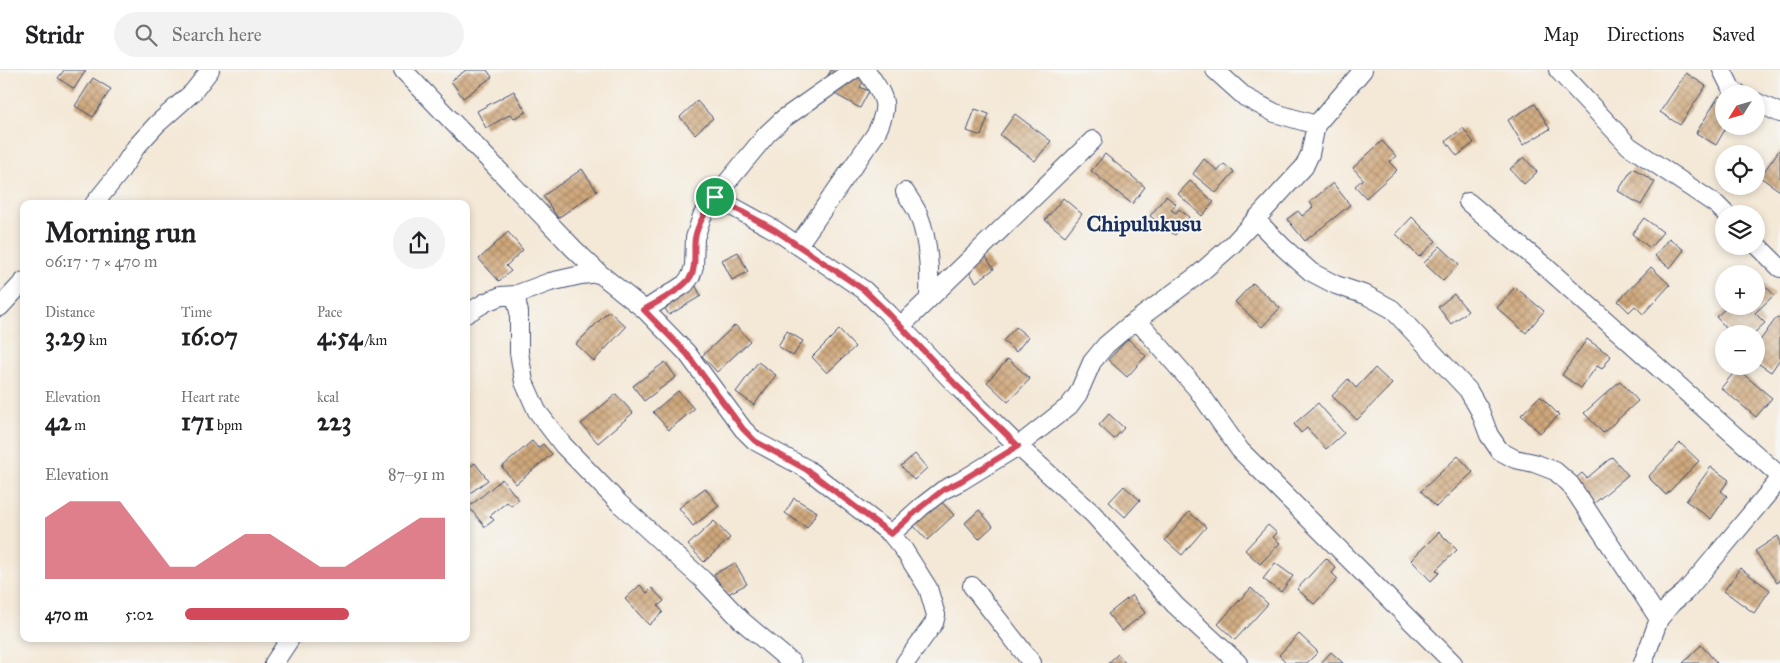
<!DOCTYPE html>
<html lang="en">
<head>
<meta charset="utf-8">
<style>
	body { margin:0; font-family:"IM FELL Great Primer",serif; background:#f2f2f2; color:#202124; height:100vh; display:flex; flex-direction:column; font-size:19px; white-space:nowrap }
	* { box-sizing:border-box; margin:0 }
	p { font-size:16px; color:#757577 }
	.icon { flex:none; width:28px; height:28px; fill:none; stroke:currentColor; stroke-width:2; stroke-linecap:round; stroke-linejoin:round }
	.map { position:relative; flex:1; overflow:hidden }
	.sheet { position:absolute; left:20px; top:130px; width:450px; height:442px; display:flex; flex-direction:column; background:#fff; border-radius:10px; box-shadow:0 2px 8px #0003 }
	.sheet>* { flex:none }
	.needle { width:32px; rotate:233deg }
	.tools { position:absolute; left:1715px; top:15px; display:grid; gap:10px }
	.tools a { display:grid; place-items:center; width:50px; height:50px; border-radius:50%; background:#fff; box-shadow:0 2px 8px #0003; font-size:25px }
	.pin { position:absolute; display:grid; place-items:center; width:42px; height:42px; color:#fff; margin:-21px; border:2px solid #fff; border-radius:50%; box-shadow:0 1px 5px #0007 }
	.round { display:grid; place-items:center; flex:none; width:52px; height:52px; border-radius:26px; background:#f2f2f2 }
	.headline { display:flex; align-items:center; justify-content:space-between; height:85px; padding:0 25px }
	h1 { font-size:28px; font-weight:700; line-height:38px }
	.figures { display:grid; grid-template-columns:repeat(3,1fr); gap:8px; height:85px; padding:5px 25px }
	.figures div { display:grid; align-content:center }
	.figures b { font-size:25px; font-weight:700 }
	.figures small { font-size:14px; font-weight:400 }
	.figures p { font-size:14px }
	.chart { height:140px; padding:10px 25px }
	.chart p { display:flex; justify-content:space-between }
	.chart svg { width:100%; height:90px; margin-top:5px; fill:#d1495b; opacity:.7 }
	ul { padding:0 25px; list-style:none; font-size:16px }
	li { display:grid; grid-template-columns:80px 60px 1fr; align-items:center; height:38px }
	li i { height:12px; border-radius:6px; background:#d1495b }
	header { display:flex; align-items:center; gap:30px; box-sizing:border-box; height:70px; padding:0 25px; background:#fff; border-bottom:1px solid #e0e0e0 }
	header strong { font-size:24px }
	nav { display:flex; gap:28px; margin-inline-start:auto; font-size:18px }
	.search { width:350px; height:45px; background:#f2f2f2; display:flex; align-items:center; gap:12px; box-sizing:border-box; padding:0 18px; border-radius:28px; color:#757577; font-size:19px }
	.map>svg:first-child { display:block }
	.building { fill:url(#building-cross-hatch) }
	.lines { fill:none; stroke-linecap:round; stroke-linejoin:round }
	.street-casing { stroke:#3c4b70; stroke-width:20 }
	.street { stroke:#fff; stroke-width:18 }
	.route-casing { stroke:#fff; stroke-width:10 }
	.route { stroke:#d1495b; stroke-width:6 }
	.labels { text-anchor:middle; stroke-width:4; stroke-linejoin:round; paint-order:stroke }
	.district-label { font-size:22px; font-weight:bold; fill:#1b2f5e; stroke:#f6f6f2 }
</style>
</head>
<body>
<header>
<strong>Stridr</strong>
<div class="search"><svg class="icon" aria-label="search" viewBox="0 0 24 24"><circle cx="10" cy="10" r="6"/><path d="M15 15l6 6"/></svg>Search here</div>
<nav><a>Map</a><a>Directions</a><a>Saved</a></nav>
</header>
<div class="map">
<svg width="1780" height="593" viewBox="0 0 1780 593">
	<defs>
		<pattern id="building-cross-hatch" width="8" height="8" patternUnits="userSpaceOnUse" patternTransform="scale(1.25)"><rect width="8" height="8" fill="#cfa77a"/><path d="M0 0l8 8M0 8l8-8" fill="none" stroke="#a78867"/></pattern>
	</defs>
	<rect width="100%" height="100%" fill="#f6f6f2"/>
	<filter id="ink" filterUnits="userSpaceOnUse"><feTurbulence type="fractalNoise" baseFrequency=".02" numOctaves="2"/><feDisplacementMap in="SourceGraphic" scale="10" xChannelSelector="R" yChannelSelector="G"/><feConvolveMatrix kernelMatrix="1 2 1 2 8 2 1 2 1" color-interpolation-filters="sRGB"/></filter>
	<filter id="wash" filterUnits="userSpaceOnUse"><feTurbulence type="fractalNoise" baseFrequency=".0096" numOctaves="4" result="noise"/><feDisplacementMap in="SourceGraphic" scale="20" xChannelSelector="R" yChannelSelector="G"/><feGaussianBlur stdDeviation="1.12" result="paint"/><feColorMatrix in="noise" values="0 0 0 0 0 0 0 0 0 0 0 0 0 0 0 0 0 1.4 0 .05"/><feComposite in="paint" operator="in"/></filter>
	<g filter="url(#wash)">
		<rect width="100%" height="100%" fill="#f4e8d6"/>
		<g id="blocks">
			<path class="building" d="M64,0H86L74,19L58,8Z
				M466,0H487L492,7L463,28L451,11Z
				M831,0L841,5L850,0L865,8L860,17L869,21L860,38L822,17Z
				M1686,3L1706,16L1680,55L1660,42Z
				M93,8L111,19L93,47L75,36Z
				M514,21L526,42L514,48L511,44L486,58L477,41Z
				M1719,26L1724,29V56H1727L1716,75L1696,63Z
				M697,31L713,48L695,64L680,47Z
				M1535,34L1550,59L1523,75L1508,50Z
				M975,39L989,44L981,66L967,61Z
				M1015,44L1051,71L1035,91L1000,65Z
				M1463,58L1474,73L1457,86L1446,71Z
				M1382,71L1396,86L1389,92L1397,100L1366,128L1355,116L1363,109L1353,98Z
				M1780,79V121L1760,107Z
				M1105,84L1145,117L1132,134L1091,101Z
				M1524,87L1537,102L1524,114L1510,99Z
				M1204,89L1218,101L1224,94L1234,102L1216,123L1193,104Z
				M1633,98L1655,112L1641,135L1618,121Z
				M582,99L597,121L558,148L543,126Z
				M1190,111L1214,132L1202,146L1178,124Z
				M1333,113L1350,135L1305,171L1287,149L1298,141L1302,146L1313,137L1310,132Z
				M1166,126L1176,134L1171,140L1176,143L1179,139L1189,147L1175,165L1150,146Z
				M1063,128L1082,144L1065,166L1045,150Z
				M1412,147L1436,171L1419,187L1396,164Z
				M1644,148L1663,162L1650,178L1632,164Z
				M508,162L523,180L506,196L511,201L499,211L479,189Z
				M1669,168L1684,180L1670,198L1655,186Z
				M1440,176L1459,194L1443,211L1424,193Z
				M738,182L748,202L732,210L722,190Z
				M986,187L994,199L976,212L968,200Z
				M1651,197L1670,215L1643,244L1635,236L1629,242L1618,231Z
				M1758,208L1774,225L1755,243L1765,253L1753,264H1732L1716,247L1728,236H1756V210Z
				M692,209L701,226L669,245L659,228Z
				M1253,213L1280,238L1262,257L1235,232Z
				M1515,217L1544,241L1526,263L1497,238Z
				M1454,224L1468,241L1451,254L1438,237Z
				M609,241L626,257L594,291L576,274Z
				M1777,247L1780,249V289L1771,302L1756,292V276Z
				M735,255L750,271L717,302L702,286Z
				M1016,257L1028,267L1016,282L1003,271Z
				M839,260L855,277L827,303L812,287Z
				M787,261L803,271L793,286L778,276Z
				M1128,269L1146,286L1127,307L1108,290Z
				M1587,269L1611,286L1602,299L1597,296L1581,318L1562,305Z
				M1008,289L1030,309L1008,332L987,312Z
				M665,292L676,307L644,331L633,316Z
				M758,292L776,305L754,335L736,322Z
				M1375,298L1392,314L1357,350L1332,326L1348,309L1356,318Z
				M1737,299L1772,328L1756,347L1721,318Z
				M1620,311L1638,331L1603,363L1584,343Z
				M678,321L694,339L669,360L653,342Z
				M616,324L633,343L598,373L581,354Z
				M1540,326L1559,345L1540,363L1521,345Z
				M1318,333L1344,363L1326,379L1307,358L1301,363L1294,354Z
				M1109,344L1124,358L1114,369L1099,355Z
				M532,371L538,378L543,374L552,384L516,414L502,397Z
				M1680,373L1699,391L1666,425L1648,407Z
				M915,384L927,398L914,410L901,396Z
				M1458,386L1473,402L1436,437L1421,421Z
				M1612,387L1628,405L1591,436L1572,412L1582,403L1587,408Z
				M475,393L488,410L466,426V400Z
				M1711,397L1729,410L1721,421L1727,426L1711,449L1686,431Z
				M502,409L519,430L511,436L507,432L490,446L494,450L485,457L469,437Z
				M1124,416L1140,430L1125,447L1109,432Z
				M705,418L719,436L693,456L679,438Z
				M794,428L817,442L807,458L785,443Z
				M938,428L954,445L927,470L911,453Z
				M979,440L993,456L979,469L965,453Z
				M1189,442L1206,457L1182,485L1165,470Z
				M714,451L730,468L704,492L688,475Z
				M1268,455L1277,463L1273,467L1280,473L1260,494L1245,480Z
				M1439,462L1457,480L1436,500L1439,503L1431,511L1411,490Z
				M1778,466L1780,470V511L1777,513L1755,481Z
				M1326,488L1336,498L1332,503L1338,509L1314,534L1297,519Z
				M735,493L747,514L726,525L714,504Z
				M1275,493L1293,506L1281,522L1263,509Z
				M1740,498L1770,520L1754,543L1724,521Z
				M640,515L647,523L652,518L664,531L658,536L663,542L649,555L625,529Z
				M1251,518L1268,534L1235,570L1218,554Z
				M1132,525L1145,543L1122,561L1108,544Z
				M1299,564L1318,582L1307,593H1287L1279,585Z
				M1701,575L1717,593H1683Z
				M1331,582L1343,593H1321Z
				M1118,584L1125,593H1108Z"/>
		</g>
	</g>
	<g filter="url(#ink)">
		<use href="#blocks" fill-opacity="0" stroke="#3c4b70" stroke-width="1"/>
		<g class="lines">
			<defs>
				<path id="street" d="M403,0L574,179L599,203L645,240L687,283L743,359L755,371L807,399L891,464L904,480L928,518L936,545L934,553L905,593
					M1215,0L1245,27L1275,43L1316,55L1363,0
					M1558,0L1629,76L1717,135L1726,144
					M1722,0L1732,20L1739,24
					M1756,32L1780,43
					M905,122C910,130 916,138 919,146C929,172 930,200 929,228
					M715,127L775,160L864,220L889,244L955,314L1018,376L1093,444L1175,535L1238,593
					M1468,132L1548,199L1780,406
					M94,134L119,103L136,77L157,54L193,22L210,0
					M1256,150L1284,178L1311,202L1336,215L1366,225L1392,239L1468,320L1480,341L1489,365L1500,381L1515,389L1534,393L1555,401L1570,414L1659,549
					M1756,174L1780,198
					M798,175L875,65C892,33 884,27 866,0
					M515,225L519,242V282L524,312L537,341L563,375L619,433L703,510L742,551L792,593
					M0,237L24,211
					M645,240L685,214L691,206L694,196L695,168L702,146L715,127L767,64L783,49L853,0
					M466,244L486,232L501,226L515,225L550,212L581,205L599,203
					M1137,250L1197,319L1240,380L1453,593
					M901,256L1093,70
					M891,464L921,437L943,420L961,411L1018,376L1069,336L1078,324L1092,292L1106,275L1126,258L1199,204L1232,175L1304,97L1310,84L1316,55
					M972,516L1032,593
					M274,593L290,569
					M1643,593L1659,549L1672,533L1685,522L1704,500L1780,409"/>
			</defs>
			<use href="#street" class="street-casing"/>
			<use href="#street" class="street"/>
		</g>
	</g>
	<g class="lines" filter="url(#ink)">
		<defs>
			<path id="route" d="M715,127L775,160L864,220L889,244L955,314L1018,376L961,411L943,420L921,437L891,464L807,400L755,371L743,359L687,284L644,240C657,232 684,219 691,206C697,195 693,180 695,168C698,153 707,140 715,127Z"/>
		</defs>
		<use href="#route" class="route-casing"/>
		<use href="#route" class="route"/>
	</g>
	<g class="labels">
		<g class="district-label">
			<text x="1144" y="161">Chipulukusu</text>
		</g>
	</g>
</svg>
<div class="tools">
<a><svg class="needle" viewBox="-14 -14 28 28"><path d="M0-13l5 13h-10z" fill="#e53935"/><path d="M0 13l5-13h-10z" fill="#757577"/></svg></a>
<a><svg class="icon" aria-label="locate" viewBox="0 0 24 24"><circle cx="12" cy="12" r="6"/><path d="M12 2v4M12 18v4M2 12h4M18 12h4"/></svg></a>
<a><svg class="icon" aria-label="layers" viewBox="0 0 24 24"><path d="M12 4l9 5-9 5-9-5zM3 14l9 5 9-5"/></svg></a>
<a>+</a>
<a>−</a>
</div>
<div class="pin" style="left:715px;top:127px;background:#1e9e55"><svg class="icon" aria-label="arrive" viewBox="0 0 24 24"><path d="M6 21V4h12l-3 4 3 4H6"/></svg></div>
<section class="sheet">
<div class="headline"><div><h1>Morning run</h1><p>06:17 · 7 × 470 m</p></div><a class="round"><svg class="icon" aria-label="share" viewBox="0 0 24 24"><path d="M12 15V3M7 8l5-5 5 5M5 13v7h14v-7"/></svg></a></div>
<div class="figures">
<div><p>Distance</p><b>3.29<small> km</small></b></div>
<div><p>Time</p><b>16:07</b></div>
<div><p>Pace</p><b>4:54<small> /km</small></b></div>
</div>
<div class="figures">
<div><p>Elevation</p><b>42<small> m</small></b></div>
<div><p>Heart rate</p><b>171<small> bpm</small></b></div>
<div><p>kcal</p><b>223</b></div>
</div>
<div class="chart"><p><span>Elevation</span>87–91 m</p>
<svg viewBox="0 0 160 44" preserveAspectRatio="none"><path d="M0 44V14L10 6L20 6L30 6L40 22L50 38L60 38L70 30L80 22L90 22L100 30L110 38L120 38L130 30L140 22L150 14L160 14V44z"/></svg>
</div>
<ul>
<li><b>470 m</b>5:02<i style="width:63%"></i></li>
</ul>
</section>
</div>
</body>
</html>
